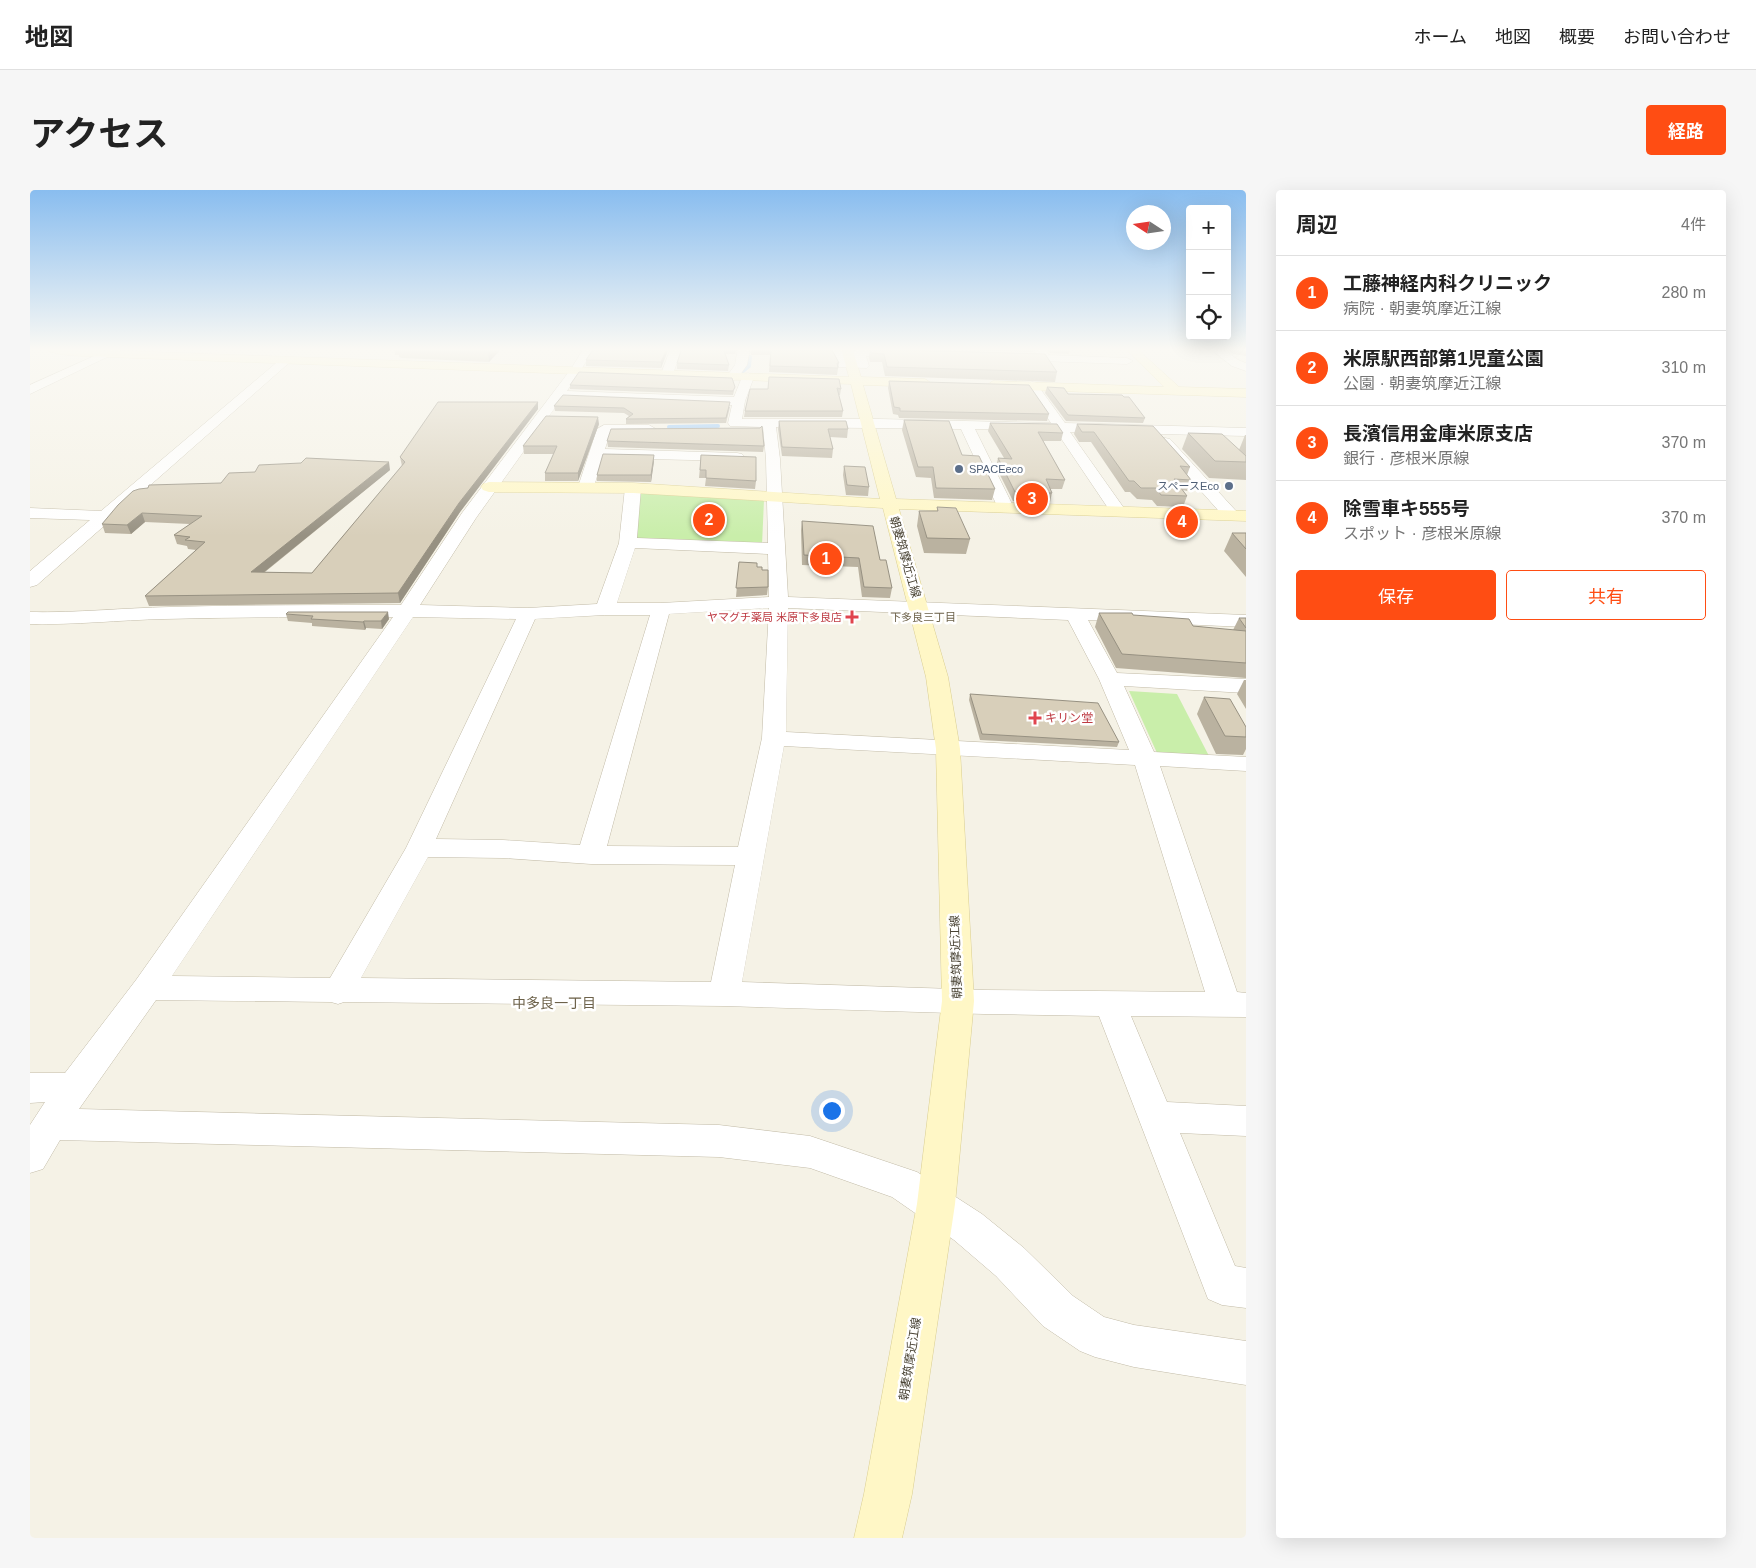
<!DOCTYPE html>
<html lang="ja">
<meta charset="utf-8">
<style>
body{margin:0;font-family:Helvetica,"Noto Sans JP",sans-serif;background:#f6f6f6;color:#222}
.controls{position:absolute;right:15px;top:15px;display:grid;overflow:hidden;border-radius:5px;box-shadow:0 5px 20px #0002}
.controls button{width:45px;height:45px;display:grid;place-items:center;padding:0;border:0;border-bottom:1px solid #e0e0e0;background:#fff;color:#222;font:25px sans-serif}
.compass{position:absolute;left:1096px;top:15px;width:45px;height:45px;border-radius:50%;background:#fff;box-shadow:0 5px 20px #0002;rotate:282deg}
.you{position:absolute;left:801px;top:920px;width:18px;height:18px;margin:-12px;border:4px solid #fff;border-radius:50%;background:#1a73e8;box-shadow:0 0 0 8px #1a73e833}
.badge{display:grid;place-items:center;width:32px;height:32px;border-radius:50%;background:#ff4d13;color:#fff;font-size:16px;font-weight:700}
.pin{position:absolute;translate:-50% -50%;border:2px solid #fff;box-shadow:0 1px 5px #0006}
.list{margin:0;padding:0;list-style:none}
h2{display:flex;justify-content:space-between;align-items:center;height:65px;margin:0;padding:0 20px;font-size:21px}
h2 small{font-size:16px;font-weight:400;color:#767676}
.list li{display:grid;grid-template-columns:32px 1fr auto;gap:15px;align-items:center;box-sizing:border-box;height:75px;padding:0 20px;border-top:1px solid #e0e0e0}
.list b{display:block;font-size:19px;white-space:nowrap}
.list p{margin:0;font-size:16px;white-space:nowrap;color:#767676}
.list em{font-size:16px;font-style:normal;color:#767676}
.actions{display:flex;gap:10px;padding:15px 20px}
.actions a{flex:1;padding:11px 0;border:1px solid #ff4d13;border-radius:5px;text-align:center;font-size:18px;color:#ff4d13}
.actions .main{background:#ff4d13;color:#fff}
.icon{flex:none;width:28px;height:28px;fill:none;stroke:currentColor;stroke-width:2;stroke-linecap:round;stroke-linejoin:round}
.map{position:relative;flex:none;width:1216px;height:1348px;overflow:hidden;border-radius:5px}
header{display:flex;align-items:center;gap:30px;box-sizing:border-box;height:70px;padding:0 25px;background:#fff;border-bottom:1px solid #e0e0e0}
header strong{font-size:24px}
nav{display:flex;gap:28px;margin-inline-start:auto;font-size:18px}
.intro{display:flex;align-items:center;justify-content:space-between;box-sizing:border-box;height:120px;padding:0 30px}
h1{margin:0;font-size:35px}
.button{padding:12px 22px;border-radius:5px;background:#ff4d13;color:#fff;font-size:18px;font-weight:700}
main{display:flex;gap:30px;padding:0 30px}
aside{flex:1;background:#fff;border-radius:5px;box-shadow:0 5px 20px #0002}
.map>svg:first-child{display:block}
.green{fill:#c9eeaa}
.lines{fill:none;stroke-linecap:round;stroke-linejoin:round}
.stream{stroke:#9bcaf9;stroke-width:4}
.street-casing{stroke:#c2bba7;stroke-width:1}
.secondary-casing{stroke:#dace90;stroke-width:1}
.street{fill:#fff;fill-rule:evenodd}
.secondary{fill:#fff7c6;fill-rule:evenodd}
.wall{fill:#bab2a0}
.shaded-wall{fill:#979182}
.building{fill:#d8cfba;stroke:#979182}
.service-dot{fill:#5c6f8a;stroke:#fff;stroke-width:2}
.health-dot{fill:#e0444e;stroke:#fff;stroke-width:2}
.labels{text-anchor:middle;stroke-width:5;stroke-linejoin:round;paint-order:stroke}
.far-service-label{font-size:11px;fill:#4e5e75;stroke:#fff;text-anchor:start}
.far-health-label{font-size:11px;fill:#be3a42;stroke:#fff;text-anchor:end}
.far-neighbourhood-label{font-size:11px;fill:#6d624a;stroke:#fff}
.street-label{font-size:12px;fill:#494334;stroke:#fff}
.health-label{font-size:12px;fill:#be3a42;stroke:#fff;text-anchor:start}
.neighbourhood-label{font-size:14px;fill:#6d624a;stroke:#fff}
</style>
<header>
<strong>地図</strong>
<nav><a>ホーム</a><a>地図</a><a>概要</a><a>お問い合わせ</a></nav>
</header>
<div class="intro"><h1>アクセス</h1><a class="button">経路</a></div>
<main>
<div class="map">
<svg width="1216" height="1348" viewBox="0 0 1216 1348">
<rect width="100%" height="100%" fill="#f5f2e6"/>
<!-- green -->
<path class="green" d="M611,302l123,8 -2,45 -129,-7z
M1099,501l48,3 32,62 -52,-3z"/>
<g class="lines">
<!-- stream -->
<path class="stream" d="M713,181l6,-5 1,-9
M639,237l49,-1"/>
<!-- street casing -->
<g class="street-casing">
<path id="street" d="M82,158h14l-96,46v-9z
M554,158h11l-28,43 167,6 8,-20 6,-4 6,4 -9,24 -3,18h137l172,4 -25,-37 6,-4 4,1 29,40 181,5v8l-176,-4 56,79 -2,3h-12l-56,-83 -81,-2 39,79 -2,3h-12l-2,-3 -37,-79 -185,-2 4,32 8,138 458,18v12l-158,-7 29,53 129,6v14l-122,-7 30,66 92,5v14l-86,-5 77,226 9,1v24l-115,-1 36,86 79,4v30l-66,-3 55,133 11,2v40l-24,-3 -14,-6 -109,-283 -115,-2 -260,-8 -380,-4 -6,2 -7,-2 -175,-2 -77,109 640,16 91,11 107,36 65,42 42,34 49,48 31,21 30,8 112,16v44l-112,-18 -39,-10 -15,-6 -37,-25 -47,-50 -42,-36 -62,-43 -82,-29 -91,-11 -659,-17 -17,29 -13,4v-48l15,-23 -15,1v-30h35l71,-93 257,-363c-76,0 -153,0 -229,2 -45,1 -89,6 -134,5v-12c47,1 93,-4 140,-5 77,-2 154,-2 231,-2l61,-92 109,-144zM532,208l170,7 -4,18 2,3 33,1 3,32 2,84 -131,-5 4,-50 -2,-3h-12l-2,3 -6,55 -22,61 -69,4 -108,-3 56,-87zM605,358l133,6 1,43 -108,6h-44zM739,418l-7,130 -24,109 -131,-1 62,-232zM758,418l280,12 31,59 30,71 -343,-18zM575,425h45l-70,230 -77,-5 -67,-1 99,-220zM383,427l103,2 -110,229 -76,130 -158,-2zM754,556l351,19 70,227 -221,-2 -242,-8zM398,667l75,1 88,6 144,1 -24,117 -350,-4z
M641,158h11l-9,26 -6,4 -6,-4z
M708,158h12l-3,17 -10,14 -4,1 -6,-4 8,-11z
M800,158h11l6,14h9l-3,-10 6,-3 48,1 6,3 -6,3h-41l3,10 -2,2 -28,-1z
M1003,158h11l5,7 78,3 6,3 -6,3 -115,-4 -6,-3 6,-3h25z
M1179,158c21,-1 20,10 37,15v8l-14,-5z
M256,167l6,3 -2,2 -253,223 -7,2v-16l60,-51 -60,-2v-10l71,3 181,-153z
M574,235h45l7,4 -7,4h-39l-5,16 132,4 5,1 2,3 -2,3 -5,1 -135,-3 -8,29 -2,3h-12l-2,-3 19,-58z
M1135,248l5,1 67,73 2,3 -2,3h-12l-65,-73 -2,-3 2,-3z"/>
</g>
<!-- secondary casing -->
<g class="secondary-casing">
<path id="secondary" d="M13,158l806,29 -8,-29h11l9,29 64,2 6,4 -6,4 -62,-2 33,114 350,12v10l-347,-12 49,168 12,72 14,252 -19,203 -43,290 -10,44h-48l10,-44 53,-290 25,-203 -6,-252 -10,-72 -43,-169 -250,-15 -144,-1 -6,-2 -2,-3 2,-3 6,-2 144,1 247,16 -29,-115 -744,-27c-14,-1 -54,0 -64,-9z
M1095,158h11l43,39 67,2v8l-253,-8 -6,-4 6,-4 171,6z"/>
</g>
<!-- street -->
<use href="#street" class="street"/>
<!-- secondary -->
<use href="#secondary" class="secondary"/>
</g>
<!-- wall -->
<path class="wall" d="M364,158h108l-13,14 -87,-4 -3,-1v-2h-4z
M639,158l-8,20 -75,-2v-6z
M652,158h55l-2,6h-10l4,11 -1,6 -51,-2v-6z
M721,158h80l8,15 -2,12 -68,-3 1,-17h-19z
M850,158h154l-1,4z
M1015,158h26l-2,6 -19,-1z
M1201,158h15v8l-13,-2 -3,-2z
M840,159l187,23 -2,10 -170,-6 -3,-14h-12l-1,-4z
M859,191l160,33 -2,7 -148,-3 -1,-3 -5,-1 -5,-26z
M540,195l164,6 -1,4 -163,-6z
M1017,197l98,31 -2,5 -77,-2 -21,-28z
M738,199h73l-1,6h-1l4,16 -1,6h-98l1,-6z
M508,212v7l-78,103 -60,91 -251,3 -4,-10 51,-46 -8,-1 -1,-3 -10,-2 -3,-9 16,-11 -45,-2 -14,12 -26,-1 -3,-9 119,-41 169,-13 -125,102 47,1 90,-107 -2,-9z
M524,216l176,1 -4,16 -100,1v-5l3,-3 -5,-3 -69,-2z
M874,230l58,35 33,34 -3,11 -58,-2 -3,-20 -15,-1 -14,-47z
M749,231l69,8 -1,9 -17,-1 3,12 -1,9 -50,-2 -4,-27z
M960,233l73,10 -2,8h-18l22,39 -3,9h-12l2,4 -2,9 -37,-1 -17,-34 2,-9h6l-16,-27z
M569,234l-21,57h-33v-8l9,-19h-30l-1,-8z
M1047,234l113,43 -3,8 4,5 -4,11 -4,-1 4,6 -4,11 -26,-1 -5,-6 -15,-1 -7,-7h-5l-34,-50h-12l-5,-8z
M1158,243l51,17 6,-15h1v45l-37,-2 -27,-29z
M577,251l157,5 -1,6 -155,-5z
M671,265l55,26 -1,8 -50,-3 1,-8h-7z
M624,271l-3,21 -54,-1v-6z
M814,276l25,21 -1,9 -22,-1 -3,-20z
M907,317l33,32 -4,15 -42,-1 -7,-27 2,-15h18z
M1139,325l30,4 -2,5 -27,-1 -3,-3z
M772,331l78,39 12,28 -2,10 -28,-1 -4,-30 -56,-2 -1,-35z
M1202,343h14v44l-22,-26z
M709,372l18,5 5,3 6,17 -1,8 -31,2z
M1069,423l34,2 60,11 40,4 6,-12h7v60l-130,-10 -21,-41z
M256,424l103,5 -7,10 -16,-1 -1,2 -53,-4v-3l-24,-2z
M1214,490h2v29l-9,-15z
M940,504l149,48 -2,5 -137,-7 -11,-40z
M1174,507l42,30v22l-3,6 -27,-1 -19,-40z"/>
<!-- shaded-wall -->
<path class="shaded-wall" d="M461,158h11l-13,14 -1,-11z
M637,158h2l-8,20v-6z
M508,212v7l-78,103 -60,91 -2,-10 61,-90z
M568,227l1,7 -21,57v-8z
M624,265v6l-3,21v-7z
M359,272l1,8 -137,111 -2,-9z
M112,323l3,9 -14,12 -4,-9z
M358,422l1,7 -7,10 -1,-8z
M334,431l2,7 -1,2 -2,-8z"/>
<!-- building -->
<path class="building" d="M378,158h83l-3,3z
M564,158h73l-6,14 -75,-2z
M652,158h53h-12l6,17 -52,-2z
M721,158h80l8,15h-2l1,5 -68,-2 1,-17h-20z
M840,159l175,5 12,18 -170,-5 -3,-13 -13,-1z
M549,182l153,6 3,9 -2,4 -163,-6z
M739,187l70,2 2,10 -4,-1 6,23h-98l5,-22h18z
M859,191l140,4 20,29 -149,-3v-3l-6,-1z
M1017,197l17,1 4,6 54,1 2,2h5l16,21 -77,-3z
M533,205l167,7 -4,16 -100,1 7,-5 -9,-6 -70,-2z
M408,212h100l-79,101 -61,90 -253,3 60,-54 -20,-2 5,-3 -16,-2 28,-19 -60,-3 -15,12 -25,-1 16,-19 15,-14 6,-2 9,-1 1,-3 72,-2 8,-10 26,-1 4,-7 42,-2 5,-5 83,4 -138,110 61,1 93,-111 -5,-5z
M516,226l52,1 -20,56h-33l12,-27h-34z
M874,230l45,1 13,34 17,1 16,33 -59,-1 -3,-21h-15z
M749,231h67l2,8h-20l5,20 -51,-2z
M960,233l67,1 6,9 -25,-1 27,48 -19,-1 6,14 -37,-1 -17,-34 14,1z
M1047,234l76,2 37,41 -10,-1 11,14 -17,-1 13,17 -26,-1 -5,-7h-15l-7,-7h-5l-35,-49h-12z
M732,236l2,20 -157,-5 4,-12 149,-1z
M1158,243l34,1 24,22v6l-31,-1z
M573,264l51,1 -3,20h-54z
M671,265l55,2v24l-50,-3v-8h-6z
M814,276l21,1 4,20 -22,-2z
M907,317l19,1 14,31 -43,-1 -8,-27h19z
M1139,325l27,1 3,3 -28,-1z
M772,331l71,5 7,34h6l6,28 -28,-1 -5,-29 -55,-3z
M1202,343h14v16z
M709,372l18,1v4h5v3h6v17l-32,1z
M258,422h100l-7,9h-17l-1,1 -52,-3 2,-3 -27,-2z
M1069,423h33l1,2 56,4 4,7 53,5v32l-124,-9z
M1209,428h7v10z
M940,504l128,9 21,39 -137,-8z
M1174,507l26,2 16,28v10l-21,-1z"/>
<!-- sky -->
<linearGradient id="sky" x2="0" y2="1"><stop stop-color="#89bdef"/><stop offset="0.46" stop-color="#faf9f4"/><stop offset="1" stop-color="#faf9f4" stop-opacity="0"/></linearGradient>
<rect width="1216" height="346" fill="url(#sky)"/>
<!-- markers -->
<g class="service-dot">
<circle cx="929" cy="279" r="5"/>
<circle cx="1199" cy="296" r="5"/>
</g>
<g class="health-dot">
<path d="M819.5 419.5h5v5h5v5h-5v5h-5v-5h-5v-5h5z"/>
<path d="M1002.5 520.5h5v5h5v5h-5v5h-5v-5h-5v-5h5z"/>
</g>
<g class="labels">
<!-- far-service labels -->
<g class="far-service-label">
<text x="939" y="283">SPACEeco</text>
<text x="1189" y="300" text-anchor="end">スペースEco</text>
</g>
<!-- far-health labels -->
<g class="far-health-label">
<text x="812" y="431">ヤマグチ薬局 米原下多良店</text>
</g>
<!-- far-neighbourhood labels -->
<g class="far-neighbourhood-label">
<text x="893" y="431">下多良三丁目</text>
</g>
<!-- street labels -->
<g class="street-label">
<text transform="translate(875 367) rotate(74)" y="4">朝妻筑摩近江線</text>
<text transform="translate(926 767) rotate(-92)" y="4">朝妻筑摩近江線</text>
<text transform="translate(880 1169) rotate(-81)" y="4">朝妻筑摩近江線</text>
</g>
<!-- health labels -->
<g class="health-label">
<text x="1015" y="532">キリン堂</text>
</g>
<!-- neighbourhood labels -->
<g class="neighbourhood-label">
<text x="524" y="818">中多良一丁目</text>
</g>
</g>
</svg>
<div class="controls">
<button>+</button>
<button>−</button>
<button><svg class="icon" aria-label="locate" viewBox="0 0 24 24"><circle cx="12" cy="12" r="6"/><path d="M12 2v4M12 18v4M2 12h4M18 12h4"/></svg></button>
</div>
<svg class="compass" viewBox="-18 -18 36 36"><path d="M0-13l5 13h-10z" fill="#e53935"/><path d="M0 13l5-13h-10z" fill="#767676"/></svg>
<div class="you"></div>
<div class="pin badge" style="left:796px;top:369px">1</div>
<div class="pin badge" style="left:679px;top:330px">2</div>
<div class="pin badge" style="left:1002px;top:309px">3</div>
<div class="pin badge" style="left:1152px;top:332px">4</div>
</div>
<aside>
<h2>周辺<small>4件</small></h2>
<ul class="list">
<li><span class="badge">1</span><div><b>工藤神経内科クリニック</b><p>病院 · 朝妻筑摩近江線</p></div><em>280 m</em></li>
<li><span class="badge">2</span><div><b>米原駅西部第1児童公園</b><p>公園 · 朝妻筑摩近江線</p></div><em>310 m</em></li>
<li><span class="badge">3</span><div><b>長濱信用金庫米原支店</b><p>銀行 · 彦根米原線</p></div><em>370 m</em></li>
<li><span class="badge">4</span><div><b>除雪車キ555号</b><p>スポット · 彦根米原線</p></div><em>370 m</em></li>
</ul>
<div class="actions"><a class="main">保存</a><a>共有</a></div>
</aside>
</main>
